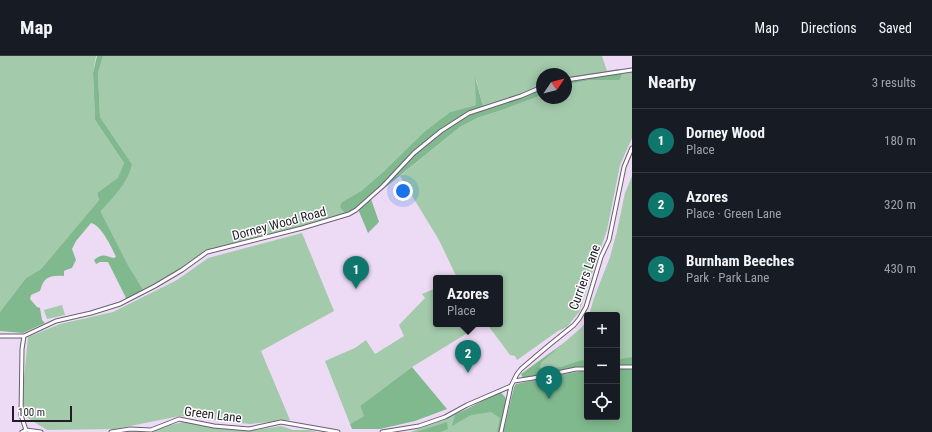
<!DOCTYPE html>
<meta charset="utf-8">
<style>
body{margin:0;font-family:"Roboto Condensed",sans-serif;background:#20242c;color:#f1f3f6}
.controls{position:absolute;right:12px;bottom:12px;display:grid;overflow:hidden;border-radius:4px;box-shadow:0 2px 10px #0003}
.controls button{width:36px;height:36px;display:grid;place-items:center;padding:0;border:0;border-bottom:1px solid #363941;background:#171b24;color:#f1f3f6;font:20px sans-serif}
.compass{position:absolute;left:536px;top:12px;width:36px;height:36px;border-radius:50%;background:#171b24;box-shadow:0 2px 10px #0003;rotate:55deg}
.scale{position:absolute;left:12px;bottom:10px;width:60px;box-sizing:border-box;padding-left:4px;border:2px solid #231c26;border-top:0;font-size:11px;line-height:14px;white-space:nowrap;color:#231c26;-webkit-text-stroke:3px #fff;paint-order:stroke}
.you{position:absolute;left:403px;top:135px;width:14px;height:14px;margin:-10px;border:3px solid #fff;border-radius:50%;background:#1a73e8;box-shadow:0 0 0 6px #1a73e833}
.badge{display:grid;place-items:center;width:26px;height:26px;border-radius:50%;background:#0f766e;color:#fff;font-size:13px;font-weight:700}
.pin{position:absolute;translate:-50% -33px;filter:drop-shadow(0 1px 2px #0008)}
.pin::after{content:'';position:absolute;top:21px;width:14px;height:12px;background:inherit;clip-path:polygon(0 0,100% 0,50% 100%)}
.popup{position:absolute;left:433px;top:219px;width:70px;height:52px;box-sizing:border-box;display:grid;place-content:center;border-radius:4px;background:#171b24;filter:drop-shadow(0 1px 3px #0005);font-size:13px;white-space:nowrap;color:#9ea1a6}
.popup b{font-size:15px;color:#f1f3f6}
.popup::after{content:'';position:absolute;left:50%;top:100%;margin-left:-8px;border:8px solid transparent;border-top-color:#171b24}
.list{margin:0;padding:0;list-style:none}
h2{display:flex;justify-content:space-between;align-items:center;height:52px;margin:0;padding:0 16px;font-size:17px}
h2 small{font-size:13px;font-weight:400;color:#9ea1a6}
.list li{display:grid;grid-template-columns:26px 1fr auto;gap:12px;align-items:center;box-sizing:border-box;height:64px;padding:0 16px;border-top:1px solid #363941}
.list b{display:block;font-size:15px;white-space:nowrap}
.list p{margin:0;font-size:13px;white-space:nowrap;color:#9ea1a6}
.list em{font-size:13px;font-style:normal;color:#9ea1a6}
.icon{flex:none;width:22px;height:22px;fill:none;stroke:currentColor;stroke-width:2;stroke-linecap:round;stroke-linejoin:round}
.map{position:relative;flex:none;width:632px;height:376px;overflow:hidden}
header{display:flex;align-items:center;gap:24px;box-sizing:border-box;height:56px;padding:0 20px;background:#171b24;border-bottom:1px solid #363941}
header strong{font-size:19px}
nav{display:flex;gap:22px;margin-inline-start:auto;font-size:14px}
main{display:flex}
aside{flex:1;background:#171b24}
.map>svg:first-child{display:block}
.green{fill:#a3caab}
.forest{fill:#80b98e}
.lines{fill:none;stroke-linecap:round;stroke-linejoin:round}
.minor-casing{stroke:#6d5d74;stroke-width:5}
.minor{stroke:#fff;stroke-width:3}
.labels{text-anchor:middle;stroke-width:3;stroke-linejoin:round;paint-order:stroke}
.street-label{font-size:13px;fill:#231c26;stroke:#fff}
</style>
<header>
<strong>Map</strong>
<nav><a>Map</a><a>Directions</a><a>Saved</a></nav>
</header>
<main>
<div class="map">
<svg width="632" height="376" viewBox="0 0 632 376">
<rect width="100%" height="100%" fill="#eddaf5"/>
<!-- green -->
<path class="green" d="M0,0h96l-3,17 2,47 29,43 -6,16 -21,14 2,7 -58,69 -15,9 -26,34z
M103,0h499l5,15 -41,6v-3h-24v10l-20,9 -39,13 -7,-27v26l-26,7 -25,19 -42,41 -22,19 -19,11 4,12 -14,5 -125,33 -25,18 -38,21 -16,-26 -27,-53v-1c10,-12 29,-31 31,-47l-32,-47 -2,-44z
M632,16v66l-12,27 -13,65 -28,82 -12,15 -9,4 -41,29 -2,-4 -5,-1 -23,-31h13v-46h-43l-18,-38 -39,-64 60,-49 17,-9 28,-9 37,-14v3h24v-13l24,-5h30l2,-6z
M632,120v189h-15v-50h-28l5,-17 16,-41 7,-26 8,-38z
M302,177l32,78 -73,40 29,69 -40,4 -70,-8 -65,13 -68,1 -24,-15v-26l5,-52 32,-13 53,-12 64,-32 31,-22z
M436,232v36h36l2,5 -62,38 -52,39 4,10 -14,8 -25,-63 30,-13 11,-8 9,14 29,-18 -5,-11 26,-27 -3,-4z
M62,249l3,10 -18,4 -3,-9z
M587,264v47l-31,4 -31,8 -3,-3 -1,-2h3l18,-4 -2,-3 2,-5 40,-35z
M501,337l4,4 -5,35h-90l36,-13 8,-5 16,-6 26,-14z
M184,366l41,7 24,2 32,-5 12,4h17l7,2h-192l7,-1 19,1 19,-7z"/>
<!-- forest -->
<path class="forest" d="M97,0h6l-5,17 2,44 32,47c-2,16 -20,35 -31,47v1l27,53 16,26 -17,9 -19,-38h-8l-4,2 -2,-4c8,-6 10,-5 19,-2l3,-1c-4,-9 -15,-32 -25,-34l-15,18 -4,8 4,11 -4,8 -6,2 -2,1v5c-15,-1 -20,1 -24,15l-9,4 -1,4 7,8 3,1 2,12 3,3 -22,10 -23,-2v-19l26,-34 15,-9 58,-69 -2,-7 21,-15 6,-15 -29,-43 -2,-47z
M619,13l3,5 -2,6h-30l-24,5v-8z
M475,21l8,29 39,-13 20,-9v11l-37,14 -28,9 -17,9 -89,72 8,23 -11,11 -10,-24 -12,5 -6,-7 2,-5 19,-11 22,-19 42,-41 25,-19 26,-7z
M565,286l-23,20 -2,5 2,3 19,-3 18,-6 8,-1v7l-31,4 -31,8 -2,-1 -2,-4z
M632,301v8h-15v-5z
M412,311l35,42 -32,12 -35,8h-28l-2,-5 14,-8 -4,-10z
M617,312h15v64h-129l11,-45 2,-3 54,-11 17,-3v47h30z
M501,337l4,4 2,4 -7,31h-3l3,-14 -9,-6 -20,3 -19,11 3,-11 41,-21z
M447,366l1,7 -7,3h-25z"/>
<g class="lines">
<!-- minor casing -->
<g class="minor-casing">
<path id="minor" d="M566,24l66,-10
M0,280h24l32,-15 35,-8 29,-9 35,-18 27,-16 25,-18 95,-24 47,-14 7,-4 27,-24 31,-33 27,-22 28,-18 52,-17 21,-9
M24,280l-2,13 -1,66 5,15
M617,311h15
M514,325l19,-3 43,-9h11
M22,376l4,-2 15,2
M111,376l19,-3 21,1 28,-11 35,7 35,3 32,-7 57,10
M382,376l37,-6 26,-9 22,-12 44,-19
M501,376l10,-46 6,-12 4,-5 27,-23 26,-21 5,-6 7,-12 15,-50 8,-17 15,-73 8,-19"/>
</g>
<!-- minor -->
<use href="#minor" class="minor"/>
</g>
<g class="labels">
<!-- street labels -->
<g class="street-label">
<text transform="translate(279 167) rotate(-15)" y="5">Dorney Wood Road</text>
<text transform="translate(584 221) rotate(-70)" y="5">Curriers Lane</text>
<text transform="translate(213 358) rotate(7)" y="5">Green Lane</text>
</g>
</g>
</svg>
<div class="controls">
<button>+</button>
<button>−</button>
<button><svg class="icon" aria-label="locate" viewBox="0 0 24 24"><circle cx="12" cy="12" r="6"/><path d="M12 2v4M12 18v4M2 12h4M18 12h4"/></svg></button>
</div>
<svg class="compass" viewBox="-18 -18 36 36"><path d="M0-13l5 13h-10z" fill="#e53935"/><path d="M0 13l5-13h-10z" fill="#9ea1a6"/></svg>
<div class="scale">100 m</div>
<div class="you"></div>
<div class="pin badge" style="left:356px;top:233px">1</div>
<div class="pin badge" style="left:468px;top:317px">2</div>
<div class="popup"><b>Azores</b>Place</div>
<div class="pin badge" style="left:549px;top:343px">3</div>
</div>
<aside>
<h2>Nearby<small>3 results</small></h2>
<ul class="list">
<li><span class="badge">1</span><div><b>Dorney Wood</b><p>Place</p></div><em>180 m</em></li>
<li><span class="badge">2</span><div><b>Azores</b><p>Place · Green Lane</p></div><em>320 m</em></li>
<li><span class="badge">3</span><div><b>Burnham Beeches</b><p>Park · Park Lane</p></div><em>430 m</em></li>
</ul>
</aside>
</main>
